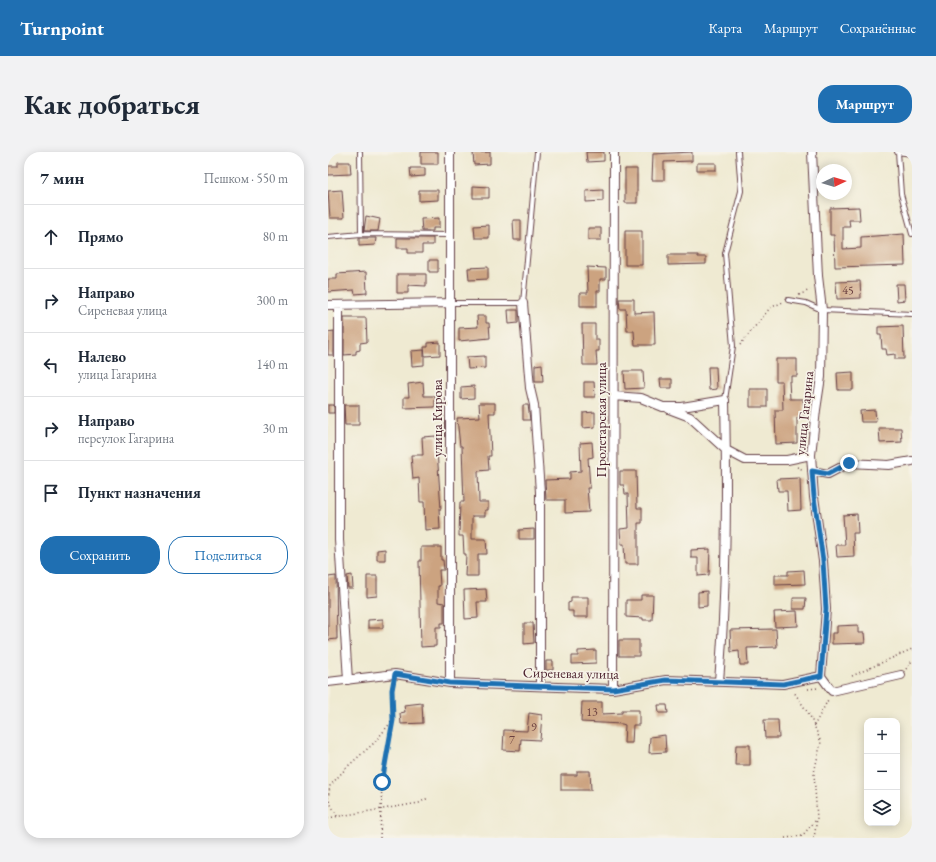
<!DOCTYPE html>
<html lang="ru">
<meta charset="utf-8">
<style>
body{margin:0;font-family:"EB Garamond",serif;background:#f2f2f3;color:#1f2937}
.controls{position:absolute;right:12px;bottom:12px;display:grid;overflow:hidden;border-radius:8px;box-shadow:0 2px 10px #0003}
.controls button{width:36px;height:36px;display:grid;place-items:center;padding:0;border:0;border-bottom:1px solid #e0e1e3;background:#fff;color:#1f2937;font:20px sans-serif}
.compass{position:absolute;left:488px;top:12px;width:36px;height:36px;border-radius:50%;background:#fff;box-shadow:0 2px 10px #0003;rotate:86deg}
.stop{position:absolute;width:12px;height:12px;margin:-9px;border:3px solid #1f6fb2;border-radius:50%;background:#fff}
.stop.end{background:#1f6fb2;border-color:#fff;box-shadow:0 1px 4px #0008}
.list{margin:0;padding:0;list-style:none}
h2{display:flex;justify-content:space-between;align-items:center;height:52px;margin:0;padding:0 16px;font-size:17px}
h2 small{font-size:13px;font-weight:400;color:#747a83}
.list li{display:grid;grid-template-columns:26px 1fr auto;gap:12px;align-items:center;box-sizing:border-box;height:64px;padding:0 16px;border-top:1px solid #e0e1e3}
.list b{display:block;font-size:15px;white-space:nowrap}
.list p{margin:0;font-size:13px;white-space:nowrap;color:#747a83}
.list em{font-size:13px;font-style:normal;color:#747a83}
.actions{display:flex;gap:8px;padding:12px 16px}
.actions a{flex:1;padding:9px 0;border:1px solid #1f6fb2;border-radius:16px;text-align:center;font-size:14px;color:#1f6fb2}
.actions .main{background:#1f6fb2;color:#fff}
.icon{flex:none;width:22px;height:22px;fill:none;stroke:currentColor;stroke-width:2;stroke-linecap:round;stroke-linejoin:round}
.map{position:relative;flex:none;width:584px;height:686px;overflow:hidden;border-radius:16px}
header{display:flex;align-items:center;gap:24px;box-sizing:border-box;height:56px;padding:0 20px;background:#1f6fb2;color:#fff}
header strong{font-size:19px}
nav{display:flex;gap:22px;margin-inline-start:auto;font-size:14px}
.intro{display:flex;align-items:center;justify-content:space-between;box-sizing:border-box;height:96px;padding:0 24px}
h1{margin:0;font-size:28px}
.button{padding:10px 18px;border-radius:16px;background:#1f6fb2;color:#fff;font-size:14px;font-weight:700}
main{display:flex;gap:24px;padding:0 24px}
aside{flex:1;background:#fff;border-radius:16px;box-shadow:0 2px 10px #0003}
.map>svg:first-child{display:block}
.building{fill:#cca380}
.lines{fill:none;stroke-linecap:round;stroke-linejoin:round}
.lane-casing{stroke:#633d44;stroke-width:6}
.street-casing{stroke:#633d44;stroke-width:10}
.path{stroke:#633d44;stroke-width:1.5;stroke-dasharray:1 3;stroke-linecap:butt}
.lane{stroke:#fff;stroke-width:4}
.street{stroke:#fff;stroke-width:8}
.route{stroke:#1f6fb2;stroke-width:5}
.labels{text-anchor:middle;stroke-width:3.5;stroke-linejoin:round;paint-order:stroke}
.number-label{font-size:12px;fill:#6a4040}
.street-label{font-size:14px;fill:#4a1f2b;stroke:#f7f3e8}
</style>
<header>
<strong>Turnpoint</strong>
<nav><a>Карта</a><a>Маршрут</a><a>Сохранённые</a></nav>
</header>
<div class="intro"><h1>Как добраться</h1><a class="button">Маршрут</a></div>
<main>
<aside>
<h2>7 мин<small>Пешком · 550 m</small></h2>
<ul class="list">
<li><svg class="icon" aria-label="ahead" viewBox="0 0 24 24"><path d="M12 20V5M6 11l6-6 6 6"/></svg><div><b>Прямо</b></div><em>80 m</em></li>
<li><svg class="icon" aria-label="right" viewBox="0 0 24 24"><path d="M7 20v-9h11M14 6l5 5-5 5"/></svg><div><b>Направо</b><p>Сиреневая улица</p></div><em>300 m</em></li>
<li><svg class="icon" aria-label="left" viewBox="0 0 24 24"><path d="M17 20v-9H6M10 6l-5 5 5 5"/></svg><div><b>Налево</b><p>улица Гагарина</p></div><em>140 m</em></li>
<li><svg class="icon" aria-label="right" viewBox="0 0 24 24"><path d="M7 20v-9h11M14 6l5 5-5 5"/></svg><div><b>Направо</b><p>переулок Гагарина</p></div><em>30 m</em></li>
<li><svg class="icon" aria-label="arrive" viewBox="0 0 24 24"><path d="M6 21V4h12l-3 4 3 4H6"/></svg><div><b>Пункт назначения</b></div></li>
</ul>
<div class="actions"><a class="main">Сохранить</a><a>Поделиться</a></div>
</aside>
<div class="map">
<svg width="584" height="686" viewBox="0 0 584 686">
<rect width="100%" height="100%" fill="#f7f3e8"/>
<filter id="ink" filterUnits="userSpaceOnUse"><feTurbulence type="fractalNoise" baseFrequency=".025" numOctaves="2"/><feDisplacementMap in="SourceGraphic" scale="8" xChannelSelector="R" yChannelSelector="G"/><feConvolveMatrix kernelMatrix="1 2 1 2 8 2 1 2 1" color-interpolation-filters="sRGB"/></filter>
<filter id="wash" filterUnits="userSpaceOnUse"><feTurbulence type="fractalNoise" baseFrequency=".012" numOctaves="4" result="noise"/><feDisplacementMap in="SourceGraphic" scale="16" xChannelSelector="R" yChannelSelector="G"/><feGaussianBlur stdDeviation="0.9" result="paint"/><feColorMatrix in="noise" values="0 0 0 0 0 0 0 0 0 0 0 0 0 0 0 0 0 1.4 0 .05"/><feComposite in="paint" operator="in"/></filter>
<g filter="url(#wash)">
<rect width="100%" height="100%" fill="#efead2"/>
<g id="blocks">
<!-- building -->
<path class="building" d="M93,0h17v12h-17z
M162,0v12l-16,1 -1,-12z
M258,0h18v9l-17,1z
M364,0v9l-28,1v18h-12l1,-26z
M10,10h12l1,12 -23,1v-9h10z
M369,11h19v7h-19z
M82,16h15v8l-14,1z
M297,17h12v34h-12z
M145,34l16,1v11h-16z
M14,38l2,28h-14l-2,-27z
M91,38h19v10l-19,1z
M275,38v11l-17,1v-11z
M531,55l1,13h-11l1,7h-7v22l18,-1v-11l43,-3 1,31 -70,2 -1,-32h-4v-27z
M38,64l14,3 -2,12h-14z
M111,66v10h-6v3h-11l-1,-12z
M185,68h8v20h-7z
M161,73v13h-14l-1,-12z
M260,76h13v12h-13z
M297,79h17v34h-17z
M31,86h17l-1,7 -16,1z
M69,86h36v7h-11v8h-14v-5h-11z
M340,103h30v2h8v7l-38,1z
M101,108h9v12h-9z
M160,115v12l-19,1 -1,-12z
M259,115l19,1v11h-6v12h-3v15h-17v-13h8z
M38,120l1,21 -12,1 -1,-4 -26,2v-13h9v-5z
M69,122h29v12l-18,-1v8h-11z
M532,129l1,17 -24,1 -1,-17z
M568,132h8l1,16 -8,1z
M291,147h15v14l20,-1 1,33h-20l-1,-14h-7l-1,-22h-6z
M180,158h10v13l-9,1z
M149,164h9v7h3l1,15 -31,3v-13l19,-1z
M16,166h22l1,24 -7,1v7l-4,1v3l-12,1z
M254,172h13v15h4v12h-3l1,14h-14z
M575,174l1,33h-9v-5l-8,1 -1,-6h-4l-1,-14h-3v-8z
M6,179v24h-6v-23z
M112,190v13l-15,1 -1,-9h4v-4z
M96,198v15l-12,1 -1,-15z
M157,204v12l-17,1 -1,-12z
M448,207h21v17h-6v5h-2l1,18h13l1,18 -7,1v25l-21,1 -1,-34h8l-1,-29h-6z
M214,212l1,18h-8v-17z
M380,215h8l1,22 -8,1z
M296,219h19l1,17 -19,1z
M525,220v18h-15l-1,-17z
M332,227h12v9h-11z
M95,230l1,14h11v11l-31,1v-11h5l-1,-13z
M256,230h10l1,15h-11z
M146,234v12l-13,1v-12z
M422,237h17v18h-17z
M151,251h16v10h-6l2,43h-3l1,14 -11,1 1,31h9v8h-3v6h-13v23h14l1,15h-9v22h-13l1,-22h-2l-1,-18h-4l1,-34h4l-1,-26 -1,-30h-2l-3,-28 23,-1z
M0,253h6v8h-6z
M16,253h15v20h-14z
M195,253h5l2,15h-7z
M547,258l1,12h-15l-1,-11z
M267,260v15l-12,1v-15z
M551,276h22l1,14 -22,1z
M108,284l5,73h-2l1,20 -15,1 -1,-28h-4l-1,-24 -6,1 -2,-24h12l-1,-18z
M264,290l1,15 -5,1 2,30h-3l2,24 -24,1v-13h-19l-1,-20 25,-1v-7l11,-1 -1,-28z
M292,319h16l1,37h5v15h-4v41h-13l-1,-20h-3l-1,-15 9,-1 -1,-34h-3l-1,-9h-4z
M472,326l1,32 -13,1 -1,-20h-9l-1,-12z
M529,362l1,19h-5l1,23 -17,1 -1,-12h9l-2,-30z
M206,377v10h-15v-9z
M93,395h20v13h2l1,10h-5l1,16h-2v16l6,1v20h-3v4h-5v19l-15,1 -2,-86h2z
M57,397v11h-8v-10z
M382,397l-1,26 -11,1v-18h-7v-8z
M476,418l1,14 -30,1v-10h13v-4z
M24,423l1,13h-5l-1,-12z
M8,424l1,63 -9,1v-63z
M39,424h10v20l-10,1z
M158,437l1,13h-10l1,16 -13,1 -1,-29z
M379,439v15l-9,1v-15z
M313,443h12l-1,25h-9v-2l-17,-1v-17h15z
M243,445h17v20h-15v-6h-5v-8l3,-1z
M465,446h13l-1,11h-12z
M469,459l1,15 -23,1 -1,-15z
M55,467v9h-15v-8z
M196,471h9l1,20 -10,1z
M530,473v8h6l1,10 -33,1v-11h5v-7z
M448,477l1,18 -30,1 1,17h-8l-1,-14 -8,1 -1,-22z
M291,488h20v16h-20z
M268,498v13l-24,1v-8h6v-5z
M218,509h7v9h-7z
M254,550h20v12l20,-1v-3h17v15h-6l-1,18h-8l1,-18 -3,-1 -41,-2z
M94,551l1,20 -22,1 -1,-11 5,-1 -1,-7z
M330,553h9l1,8h-9z
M201,561l13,2 -2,25 -19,-1 -1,12 -17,-1 1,-20 23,1z
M436,568h14l1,18h-14z
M337,583l1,17 -17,1 1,-16z
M408,593h14v20h-15z
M249,619h13l1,19h-30v-15h16z"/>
</g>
</g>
<g filter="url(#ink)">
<use href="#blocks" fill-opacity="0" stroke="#633d44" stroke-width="1"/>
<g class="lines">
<!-- lane casing -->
<g class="lane-casing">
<path id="lane" d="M32,0l1,82
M569,0l15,2
M570,0l3,42 11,40
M0,85l33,-3 89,1
M460,148l18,3 16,7 90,4
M122,151h73l14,-151
M397,248l8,-54 -8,-93 16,-62 -3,-39"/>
</g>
<!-- street casing -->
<g class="street-casing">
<path id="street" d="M484,0l6,124 4,34 -1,67 -5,33 -5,45 3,42 9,64 3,48 -5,67
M195,151l7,85 4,17 6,87v194
M0,153l122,-2
M11,153v235l9,140
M286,244l27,2 22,9h19l43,-7c2,94 2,187 -6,281
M341,257l21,8 36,33 19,10h42l24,-5
M484,319l16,3 21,-11 40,2 23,-4
M0,530l67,-8 55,9 163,6 53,-9 117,4 38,-8 11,15 69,-16
M122,531v-531
M285,537l1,-537"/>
</g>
<!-- path -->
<path class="path" d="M471,143l11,-5
M412,193l30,-37 13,-6
M469,315l7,3
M578,517l6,-8
M524,524l60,-27
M480,537l10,-1
M486,574l15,-28
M9,664l-9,-17 2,-13 17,-19 27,-24 18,-22
M0,666l91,-15 9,-5
M52,686l2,-56 11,-63 -1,-29 1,-8
M457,686l17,-2 15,-17 -3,-46 7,-31 -11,-26 -16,-24
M486,686l3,-19"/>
<!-- lane -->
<use href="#lane" class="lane"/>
<!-- street -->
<use href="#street" class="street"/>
</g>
</g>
<g class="lines" filter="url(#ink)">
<!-- route -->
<path class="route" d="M54,630l11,-62 -1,-30 3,-16 55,9 163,6 53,-9 117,4 38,-8 5,-67 -3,-48 -9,-64 -2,-26 16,3 21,-11"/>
</g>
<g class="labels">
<!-- number labels -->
<g class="number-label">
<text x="520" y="142">45</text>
<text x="264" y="564">13</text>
<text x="206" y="579">9</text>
<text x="184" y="592">7</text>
</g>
<!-- street labels -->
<g class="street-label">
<text transform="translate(476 261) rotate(-84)" y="5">улица Гагарина</text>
<text transform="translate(109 266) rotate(-90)" y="5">улица Кирова</text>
<text transform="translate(273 268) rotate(-90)" y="5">Пролетарская улица</text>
<text transform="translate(243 521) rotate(1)" y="5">Сиреневая улица</text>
</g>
</g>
</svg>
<div class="controls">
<button>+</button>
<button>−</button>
<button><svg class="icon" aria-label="layers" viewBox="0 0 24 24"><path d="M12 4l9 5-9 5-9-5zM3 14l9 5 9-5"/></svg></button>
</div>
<svg class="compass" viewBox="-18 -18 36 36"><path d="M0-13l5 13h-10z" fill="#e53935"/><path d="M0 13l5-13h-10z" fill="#747a83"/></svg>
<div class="stop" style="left:54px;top:630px"></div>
<div class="stop end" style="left:521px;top:311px"></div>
</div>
</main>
